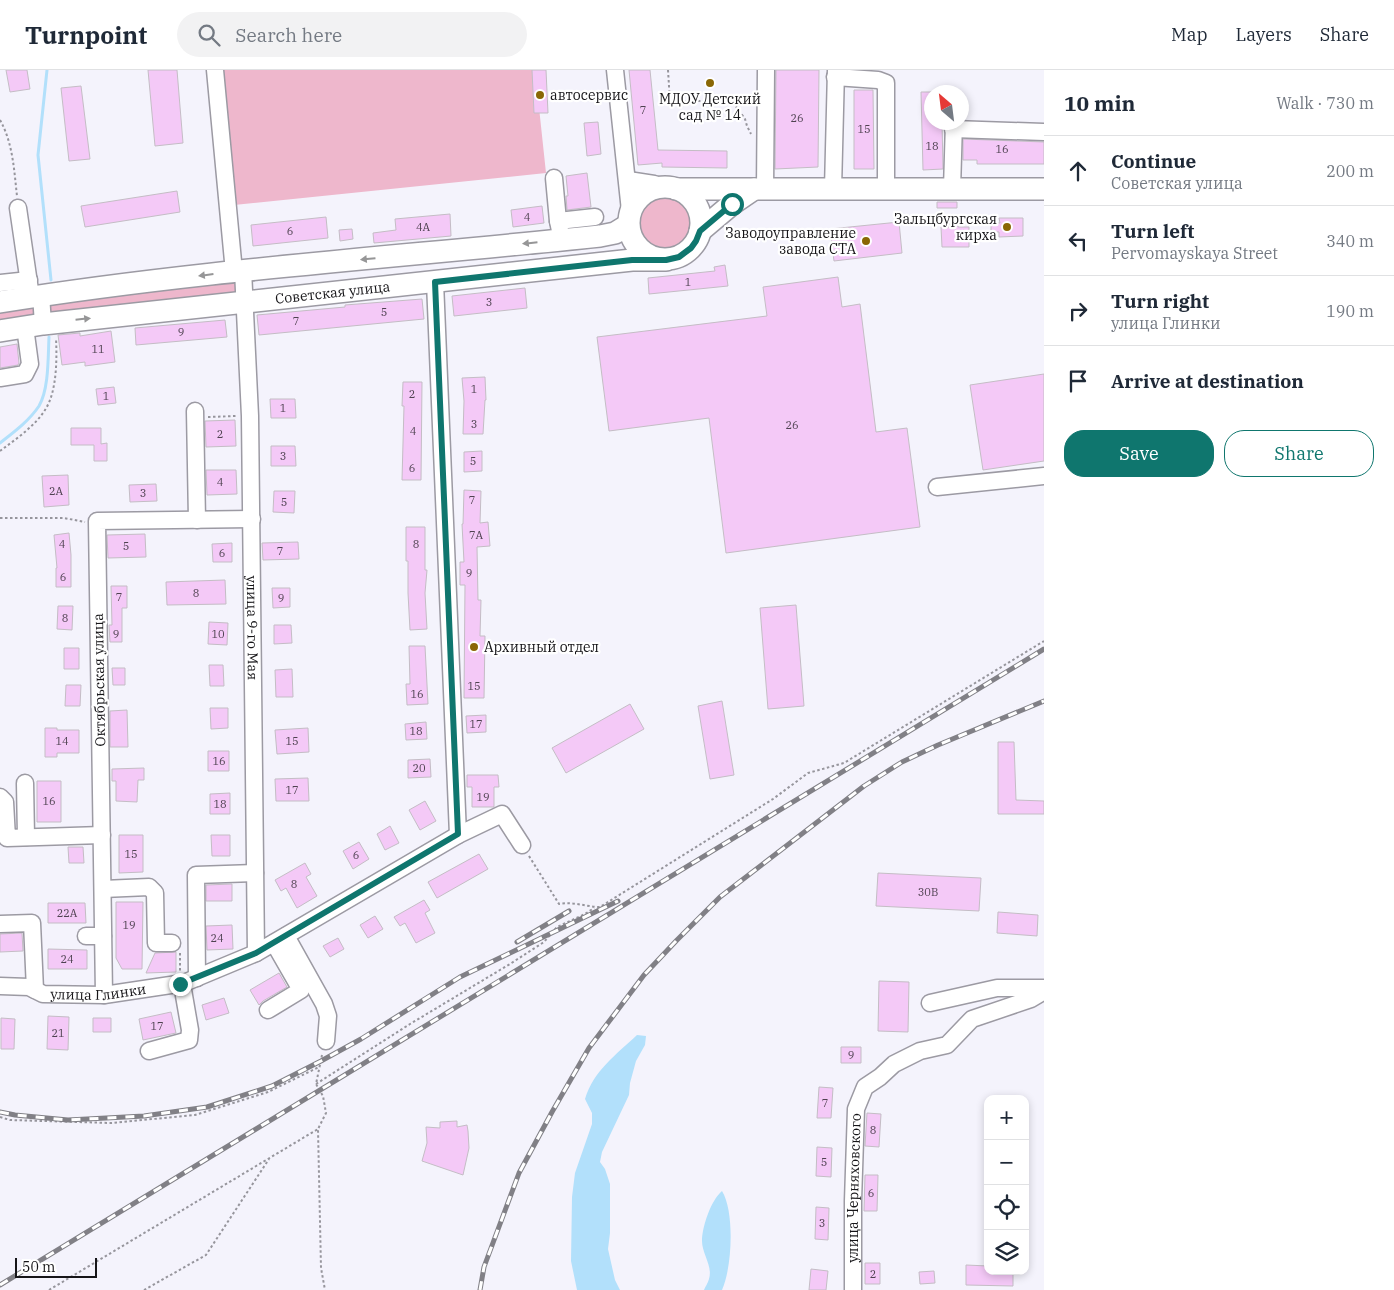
<!DOCTYPE html>
<meta charset="utf-8">
<style>
body{margin:0;font-family:"IBM Plex Serif",serif;background:#f2f2f3;color:#1f2937}
.controls{position:absolute;right:15px;bottom:15px;display:grid;overflow:hidden;border-radius:10px;box-shadow:0 2px 8px #0003}
.controls button{width:45px;height:45px;display:grid;place-items:center;padding:0;border:0;border-bottom:1px solid #e0e1e3;background:#fff;color:#1f2937;font:25px sans-serif}
.compass{position:absolute;left:924px;top:15px;width:45px;height:45px;border-radius:50%;background:#fff;box-shadow:0 2px 8px #0003;rotate:332deg}
.scale{position:absolute;left:15px;bottom:12px;width:82px;box-sizing:border-box;padding-left:5px;border:2px solid #161518;border-top:0;font-size:14px;line-height:18px;white-space:nowrap;color:#161518;-webkit-text-stroke:4px #fff;paint-order:stroke}
.stop{position:absolute;width:15px;height:15px;margin:-11px;border:4px solid #0f766e;border-radius:50%;background:#fff}
.stop.end{background:#0f766e;border-color:#fff;box-shadow:0 1px 5px #0008}
.list{margin:0;padding:0;list-style:none}
h2{display:flex;justify-content:space-between;align-items:center;height:65px;margin:0;padding:0 20px;font-size:21px}
h2 small{font-size:16px;font-weight:400;color:#747a83}
.list li{display:grid;grid-template-columns:32px 1fr auto;gap:15px;align-items:center;box-sizing:border-box;height:70px;padding:0 20px;border-top:1px solid #e0e1e3}
.list b{display:block;font-size:19px;white-space:nowrap}
.list p{margin:0;font-size:16px;white-space:nowrap;color:#747a83}
.list em{font-size:16px;font-style:normal;color:#747a83}
.actions{display:flex;gap:10px;padding:15px 20px}
.actions a{flex:1;padding:11px 0;border:1px solid #0f766e;border-radius:20px;text-align:center;font-size:18px;color:#0f766e}
.actions .main{background:#0f766e;color:#fff}
.icon{flex:none;width:28px;height:28px;fill:none;stroke:currentColor;stroke-width:2;stroke-linecap:round;stroke-linejoin:round}
.map{position:relative;flex:none;width:1044px;height:1220px;overflow:hidden}
header{display:flex;align-items:center;gap:30px;box-sizing:border-box;height:70px;padding:0 25px;background:#fff;border-bottom:1px solid #e0e1e3}
header strong{font-size:24px}
nav{display:flex;gap:28px;margin-inline-start:auto;font-size:18px}
.search{width:350px;height:45px;background:#f2f2f3;display:flex;align-items:center;gap:12px;box-sizing:border-box;padding:0 18px;border-radius:28px;color:#747a83;font-size:19px}
main{display:flex}
aside{flex:1;background:#fff}
.map>svg:first-child{display:block}
.green{fill:#eeb7cc}
.water{fill:#b2e0fb}
.lines{fill:none;stroke-linecap:round;stroke-linejoin:round}
.stream{stroke:#b2e0fb;stroke-width:3}
.building{fill:#f4c9f7;stroke:#c4bdc5}
.minor-casing{stroke:#9c9aa3;stroke-width:19}
.major-casing{stroke:#9c9aa3;stroke-width:24}
.path{stroke:#96959c;stroke-width:2;stroke-dasharray:2.5 2.5;stroke-linecap:butt}
.minor{stroke:#fff;stroke-width:16}
.major{stroke:#fff;stroke-width:21}
.rail-casing{stroke:#818086;stroke-width:5}
.rail{stroke:#fff;stroke-width:3;stroke-dasharray:9;stroke-linecap:butt}
.oneway{fill:#969697}
.route{stroke:#0f766e;stroke-width:6}
.poi-dot{fill:#8a6705;stroke:#fff;stroke-width:2}
.labels{text-anchor:middle;stroke-width:4.5;stroke-linejoin:round;paint-order:stroke}
.number-label{font-size:11px;fill:#4e4250}
.poi-label{font-size:14px;fill:#161518;stroke:#fff;text-anchor:start}
.street-label{font-size:14px;fill:#161518;stroke:#fff}
</style>
<header>
<strong>Turnpoint</strong>
<div class="search"><svg class="icon" aria-label="search" viewBox="0 0 24 24"><circle cx="10" cy="10" r="6"/><path d="M15 15l6 6"/></svg>Search here</div>
<nav><a>Map</a><a>Layers</a><a>Share</a></nav>
</header>
<main>
<div class="map">
<svg width="1044" height="1220" viewBox="0 0 1044 1220">
<rect width="100%" height="100%" fill="#f4f3fc"/>
<!-- green -->
<path class="green" d="M220,0h315l11,103 -312,32z
M635 154a28 28 0 1 1 56 0a28 28 0 1 1-56 0Z
M238,207l2,21 -193,21 -1,-20z
M38,231l3,19 -41,6v-19z"/>
<!-- water -->
<path class="water" d="M637,965l9,1 -1,9 -9,16 -6,22 -1,12 -27,57 -2,10 5,7 5,15v49l-2,16 7,31 5,10h-43l-6,-29 1,-64 3,-24 17,-49v-11l-7,-14c9,-29 31,-44 52,-64z
M722,1121c13,21 10,77 0,99h-18c1,-3 4,-7 5,-11 4,-13 -7,-25 -7,-38 0,-14 9,-41 20,-50z"/>
<g class="lines">
<!-- stream -->
<path class="stream" d="M47,0l-9,85 13,125
M0,373c14,-11 29,-22 39,-37 10,-17 9,-49 10,-69"/>
</g>
<!-- building -->
<path class="building" d="M6,0h21l3,19 -20,3z
M148,0h29l6,73 -28,3z
M532,0h14l2,43h-14z
M629,0h21l8,80 69,1v17l-65,-1v-4l-24,2z
M776,0h43l-1,97 -43,2z
M81,16l9,73 -21,2 -8,-73z
M854,20h19l1,79h-20z
M921,22h11v30h10l1,47 -20,1z
M598,52l3,32 -14,2 -3,-33z
M963,69l81,3v22h-67v-4h-14z
M587,103l4,34 -24,3 -1,-14h2l-2,-20z
M177,121l3,21 -95,15 -4,-21z
M937,132h20v6h-20z
M542,136l2,17 -31,4 -2,-17z
M450,144l1,22 -77,7 -1,-10 23,-3 -1,-11z
M326,147l2,21 -75,8 -2,-21z
M999,148h24v18l-24,1v-5h-8v-9h9z
M899,152l3,31 -68,8 -4,-32z
M949,154h9v3h11v20h-27l-1,-20h8z
M352,159l1,10 -13,2 -1,-11z
M725,195l3,21 -79,8 -1,-16 67,-7 -1,-4z
M838,207l4,30 18,-3 16,128 31,-4 13,99 -194,26 -17,-135 -100,13 -12,-94 170,-21 -4,-29z
M525,218l2,20 -73,8 -2,-20z
M422,229l2,20 -165,16 -2,-20 88,-8v-2z
M225,250l2,17 -91,8 -1,-17z
M111,261l4,31 -30,4v-4l-23,3 -4,-30 22,-2v3z
M17,274l2,19 -1,2 -18,3v-21z
M1044,304v87l-61,9 -13,-85z
M485,307l1,23h-1l-2,34h-20l1,-33 -2,-23z
M403,312h19l-1,98h-19l2,-74h-2z
M114,317l2,16 -18,2 -2,-16z
M270,329h25l1,19h-25z
M235,350l1,26 -30,1 -1,-26z
M71,358h30v16l6,-1v18h-13v-16h-23z
M271,376h24l1,20h-25z
M482,381v20l-18,1v-20z
M206,400h30l1,24 -30,1z
M68,405l1,30 -25,2 -2,-31z
M156,414l1,17 -27,1 -1,-17z
M464,420l17,1 -1,32 8,-1 2,24 -13,1 1,53h3l-1,36h5l-1,62h-20l1,-113h-5v-23h4l-2,-38h1z
M274,421h21l-1,22 -21,-1z
M406,457h19v43h2l-2,23 2,36 -17,1 -2,-37v-32h-2z
M69,463l2,22v32h-15v-19h1l-3,-33z
M145,464l1,23 -38,1 -1,-23z
M298,472l1,17 -36,1 -1,-17z
M232,473v19h-19l-1,-18z
M225,510l1,24 -59,1 -1,-23z
M111,516h16v22h-5v34h-12l-1,-17h3z
M272,518h18v19l-17,1z
M796,535l8,101 -36,3 -8,-101z
M58,536h15l-1,24 -15,-1z
M209,552l19,1 -1,22 -19,-1z
M274,555h17l1,18 -18,1z
M409,576h16l3,58 -21,1 -1,-21h4z
M64,578h15v21h-15z
M209,595h14l1,21h-14z
M112,598h13v17h-12z
M292,599l1,28h-17l-1,-27z
M66,615h15l-1,21h-15z
M722,631l12,74 -24,4 -12,-73z
M630,634l14,25 -78,44 -14,-25z
M210,638h18v20l-17,1z
M127,640l1,37h-18v-36z
M486,645v17l-19,1 -1,-17z
M426,652l1,17 -21,1 -1,-16z
M45,658h12v2h22v23h-22v4h-12z
M308,658l1,24 -32,2 -2,-24z
M998,672h16l2,58 28,1v13h-46z
M208,681h21v20h-21z
M430,689l1,18 -23,1v-18z
M144,698v12h-6l-1,22 -21,-1v-20h-4v-12z
M467,705h31l1,12h-5v20h-22v-20h-5z
M308,708l1,23h-33l-1,-22z
M37,711h24v41h-24z
M230,723v21h-20v-20z
M425,731l11,20 -16,9 -11,-20z
M390,756l9,17 -14,7 -8,-16z
M119,765h24v37l-24,1z
M211,765h19v21h-18z
M359,772l10,17 -16,10 -10,-18z
M68,777h15l1,16h-15z
M479,784l9,15 -51,29 -9,-16z
M305,793l6,11 -5,3 11,19 -20,12 -11,-20 -5,3 -6,-11z
M878,803l103,5 -2,33 -103,-5z
M232,814v17h-26v-16z
M424,830l6,10 -5,3 10,20 -19,10 -11,-20 -5,3 -6,-9z
M116,832h27l-1,67h-20l-6,-11z
M48,833h37l1,20h-38z
M998,842l40,3 -1,21 -40,-3z
M375,846l8,13 -15,9 -8,-13z
M232,855l1,24 -26,1 -1,-24z
M22,863l1,18 -23,1v-18z
M338,868l6,11 -14,8 -7,-11z
M48,879l39,1v19h-39z
M176,882v20l-30,1 9,-20z
M279,903l8,14 -24,14 -4,4 -9,-15z
M879,911l30,1 -1,50 -30,-1z
M224,928l5,15 -23,7 -4,-15z
M171,942l5,21 -33,7 -4,-21z
M48,946l21,1 -1,33 -21,-1z
M1,948l14,1 -1,30h-13z
M93,948h18v14h-18z
M841,977h20v16h-20z
M819,1017l14,1 -2,30h-14z
M867,1043l14,1 -2,33 -14,-1z
M457,1051v6l10,-2 1,6 1,17 -6,27 -41,-14 5,-18 -1,-16 14,1v-6z
M817,1077l15,1 -1,29 -15,-1z
M865,1105h13l-1,36h-13z
M816,1137l13,1 -1,32 -13,-1z
M865,1193h15v21h-15z
M966,1195l22,1v5h25v15l-47,-1z
M811,1199l17,2 -2,19h-17z
M934,1201l1,12 -15,1 -1,-12z"/>
<g class="lines">
<!-- minor casing -->
<g class="minor-casing">
<g id="minor">
<path d="M215,0l19,202"/>
<path d="M615,0l15,141"/>
<path d="M835,7l43,3 8,3v106"/>
<path d="M953,59l91,3"/>
<path d="M554,108l4,43 4,19"/>
<path d="M628,110l26,4 10,3"/>
<path d="M765,119l1,-119"/>
<path d="M833,119l3,-119"/>
<path d="M952,119l2,-67"/>
<path d="M18,138l13,89"/>
<path d="M558,151l37,-4"/>
<path id="s1" d="M243,200l7,146 6,537"/>
<path d="M435,212l23,553"/>
<path d="M0,213l29,-3"/>
<path d="M41,225l2,29"/>
<path d="M0,308l25,-4 5,-10 -5,-37"/>
<path d="M195,341l2,109"/>
<path d="M937,417l107,-11"/>
<path d="M25,713l1,54"/>
<path d="M0,727l5,5 2,36 95,-3"/>
<path d="M103,819l46,-2 6,6 1,50h16"/>
<path d="M0,854l32,-1 3,67"/>
<path d="M86,866h17"/>
<path d="M286,866l38,68 4,12 -2,25"/>
<path d="M197,908l-1,-103 59,-2"/>
<path id="s2" d="M0,916l29,1 14,7 61,1 80,-12 72,-30 202,-118 44,-21 20,31"/>
<path d="M104,925l-7,-474 155,-2"/>
<path d="M930,933l67,-15h47"/>
<path d="M268,940l33,-20 -27,-47"/>
<path d="M149,981l40,-11 1,-10 -8,-46"/>
<path id="s3" d="M853,1220v-89l3,-92 9,-22 15,-10 14,-13 26,-13 27,-6 25,-26 59,-20 13,-8"/>
</g>
</g>
<!-- major casing -->
<g class="major-casing">
<g id="major">
<circle cx="665" cy="153" r="36"/>
<path d="M676,119h368"/>
<path d="M700,161l32,-27 22,-15"/>
<path d="M0,232c199,-32 400,-45 600,-66l15,-3 13,-8"/>
<path id="s4" d="M0,261l43,-7 589,-64h34"/>
</g>
</g>
<!-- path -->
<path class="path" d="M668,0l2,32 56,-2 9,5 10,14 2,7 4,8
M0,50c13,23 14,50 17,76
M208,347l28,-1
M0,381c16,-12 34,-24 45,-41 12,-18 12,-51 11,-72
M0,448h64l21,4
M529,786l30,48c14,-3 27,3 41,3l173,-108 35,-26 36,-10 200,-122
M180,883v18
M322,985l-6,29 7,12 3,17 -8,16 3,139 4,22
M316,1014l94,-60 100,-60 34,-22 13,-15 28,-13 9,-6
M0,1047l10,3 101,3 84,-8 73,-23 51,-25
M49,1220l269,-161
M144,1220l62,-35 63,-96"/>
<!-- minor -->
<use href="#minor" class="minor"/>
<!-- major -->
<use href="#major" class="major"/>
<!-- rail casing -->
<g class="rail-casing">
<path id="rail" d="M517,872l52,-31
M0,1042l15,3 53,5 76,-4 63,-9 65,-21 49,-25 40,-22 99,-62 158,-76
M0,1215l1044,-636
M480,1220l4,-23 35,-94 33,-61 37,-64 55,-73 33,-35 43,-43 144,-111 38,-24 36,-17 106,-44"/>
</g>
<!-- rail -->
<use href="#rail" class="rail"/>
</g>
<!-- one-way arrows -->
<defs><path id="oneway-solid" d="M-6-.8H1V-3.2L6.5 0L1 3.2V.8H-6Z" transform="scale(1.25)"/></defs>
<g class="oneway">
<use href="#oneway-solid" transform="translate(530 173) rotate(174)"/>
<use href="#oneway-solid" transform="translate(368 189) rotate(175)"/>
<use href="#oneway-solid" transform="translate(206 205) rotate(173)"/>
<use href="#oneway-solid" transform="translate(83 249) rotate(-6)"/>
</g>
<g class="lines">
<!-- route -->
<path class="route" d="M180,914l76,-31 202,-119 -23,-552 197,-22h34l13,-3 12,-9 5,-7 4,-10 32,-27"/>
</g>
<!-- markers -->
<g class="poi-dot">
<circle cx="710" cy="13" r="5"/>
<circle cx="540" cy="25" r="5"/>
<circle cx="1007" cy="157" r="5"/>
<circle cx="866" cy="171" r="5"/>
<circle cx="474" cy="577" r="5"/>
</g>
<g class="labels">
<!-- number labels -->
<g class="number-label">
<text x="643" y="44">7</text>
<text x="797" y="52">26</text>
<text x="864" y="63">15</text>
<text x="932" y="80">18</text>
<text x="1002" y="83">16</text>
<text x="527" y="151">4</text>
<text x="423" y="161">4А</text>
<text x="290" y="165">6</text>
<text x="688" y="216">1</text>
<text x="489" y="236">3</text>
<text x="384" y="246">5</text>
<text x="296" y="255">7</text>
<text x="181" y="266">9</text>
<text x="98" y="283">11</text>
<text x="474" y="323">1</text>
<text x="412" y="328">2</text>
<text x="106" y="330">1</text>
<text x="283" y="342">1</text>
<text x="474" y="358">3</text>
<text x="792" y="359">26</text>
<text x="413" y="365">4</text>
<text x="220" y="368">2</text>
<text x="283" y="390">3</text>
<text x="473" y="395">5</text>
<text x="412" y="402">6</text>
<text x="220" y="416">4</text>
<text x="56" y="425">2А</text>
<text x="143" y="427">3</text>
<text x="472" y="434">7</text>
<text x="284" y="436">5</text>
<text x="476" y="469">7А</text>
<text x="62" y="478">4</text>
<text x="416" y="478">8</text>
<text x="126" y="480">5</text>
<text x="280" y="485">7</text>
<text x="222" y="487">6</text>
<text x="469" y="507">9</text>
<text x="63" y="511">6</text>
<text x="196" y="527">8</text>
<text x="119" y="531">7</text>
<text x="281" y="532">9</text>
<text x="65" y="552">8</text>
<text x="116" y="568">9</text>
<text x="218" y="568">10</text>
<text x="474" y="620">15</text>
<text x="417" y="628">16</text>
<text x="476" y="658">17</text>
<text x="416" y="665">18</text>
<text x="62" y="675">14</text>
<text x="292" y="675">15</text>
<text x="219" y="695">16</text>
<text x="419" y="702">20</text>
<text x="292" y="724">17</text>
<text x="483" y="731">19</text>
<text x="49" y="735">16</text>
<text x="220" y="738">18</text>
<text x="131" y="788">15</text>
<text x="356" y="789">6</text>
<text x="294" y="818">8</text>
<text x="928" y="826">30В</text>
<text x="67" y="847">22А</text>
<text x="129" y="859">19</text>
<text x="217" y="872">24</text>
<text x="67" y="893">24</text>
<text x="157" y="960">17</text>
<text x="58" y="967">21</text>
<text x="851" y="989">9</text>
<text x="825" y="1037">7</text>
<text x="873" y="1064">8</text>
<text x="824" y="1096">5</text>
<text x="871" y="1127">6</text>
<text x="822" y="1157">3</text>
<text x="873" y="1208">2</text>
</g>
<!-- poi labels -->
<g class="poi-label">
<text x="550" y="30">автосервис</text>
<text x="710" y="34" text-anchor="middle">МДОУ Детский<tspan x="710" dy="16">сад № 14</tspan></text>
<text x="997" y="154" text-anchor="end">Зальцбургская<tspan x="997" dy="16">кирха</tspan></text>
<text x="856" y="168" text-anchor="end">Заводоуправление<tspan x="856" dy="16">завода СТА</tspan></text>
<text x="484" y="582">Архивный отдел</text>
</g>
<!-- street labels -->
<g class="street-label">
<text dy="5" stroke="none"><textPath href="#s4" startOffset="335">Советская улица</textPath></text>
<text dy="5" stroke="none"><textPath href="#s1" startOffset="358">улица 9-го Мая</textPath></text>
<text transform="translate(99 610) rotate(-91)" y="5">Октябрьская улица</text>
<text dy="5" stroke="none"><textPath href="#s2" startOffset="100">улица Глинки</textPath></text>
<text dy="5" stroke="none"><textPath href="#s3" startOffset="102">улица Черняховского</textPath></text>
</g>
</g>
</svg>
<div class="controls">
<button>+</button>
<button>−</button>
<button><svg class="icon" aria-label="locate" viewBox="0 0 24 24"><circle cx="12" cy="12" r="6"/><path d="M12 2v4M12 18v4M2 12h4M18 12h4"/></svg></button>
<button><svg class="icon" aria-label="layers" viewBox="0 0 24 24"><path d="M12 4l9 5-9 5-9-5zM3 14l9 5 9-5"/></svg></button>
</div>
<svg class="compass" viewBox="-18 -18 36 36"><path d="M0-13l5 13h-10z" fill="#e53935"/><path d="M0 13l5-13h-10z" fill="#747a83"/></svg>
<div class="scale">50 m</div>
<div class="stop" style="left:732px;top:134px"></div>
<div class="stop end" style="left:180px;top:914px"></div>
</div>
<aside>
<h2>10 min<small>Walk · 730 m</small></h2>
<ul class="list">
<li><svg class="icon" aria-label="ahead" viewBox="0 0 24 24"><path d="M12 20V5M6 11l6-6 6 6"/></svg><div><b>Continue</b><p>Советская улица</p></div><em>200 m</em></li>
<li><svg class="icon" aria-label="left" viewBox="0 0 24 24"><path d="M17 20v-9H6M10 6l-5 5 5 5"/></svg><div><b>Turn left</b><p>Pervomayskaya Street</p></div><em>340 m</em></li>
<li><svg class="icon" aria-label="right" viewBox="0 0 24 24"><path d="M7 20v-9h11M14 6l5 5-5 5"/></svg><div><b>Turn right</b><p>улица Глинки</p></div><em>190 m</em></li>
<li><svg class="icon" aria-label="arrive" viewBox="0 0 24 24"><path d="M6 21V4h12l-3 4 3 4H6"/></svg><div><b>Arrive at destination</b></div></li>
</ul>
<div class="actions"><a class="main">Save</a><a>Share</a></div>
</aside>
</main>
